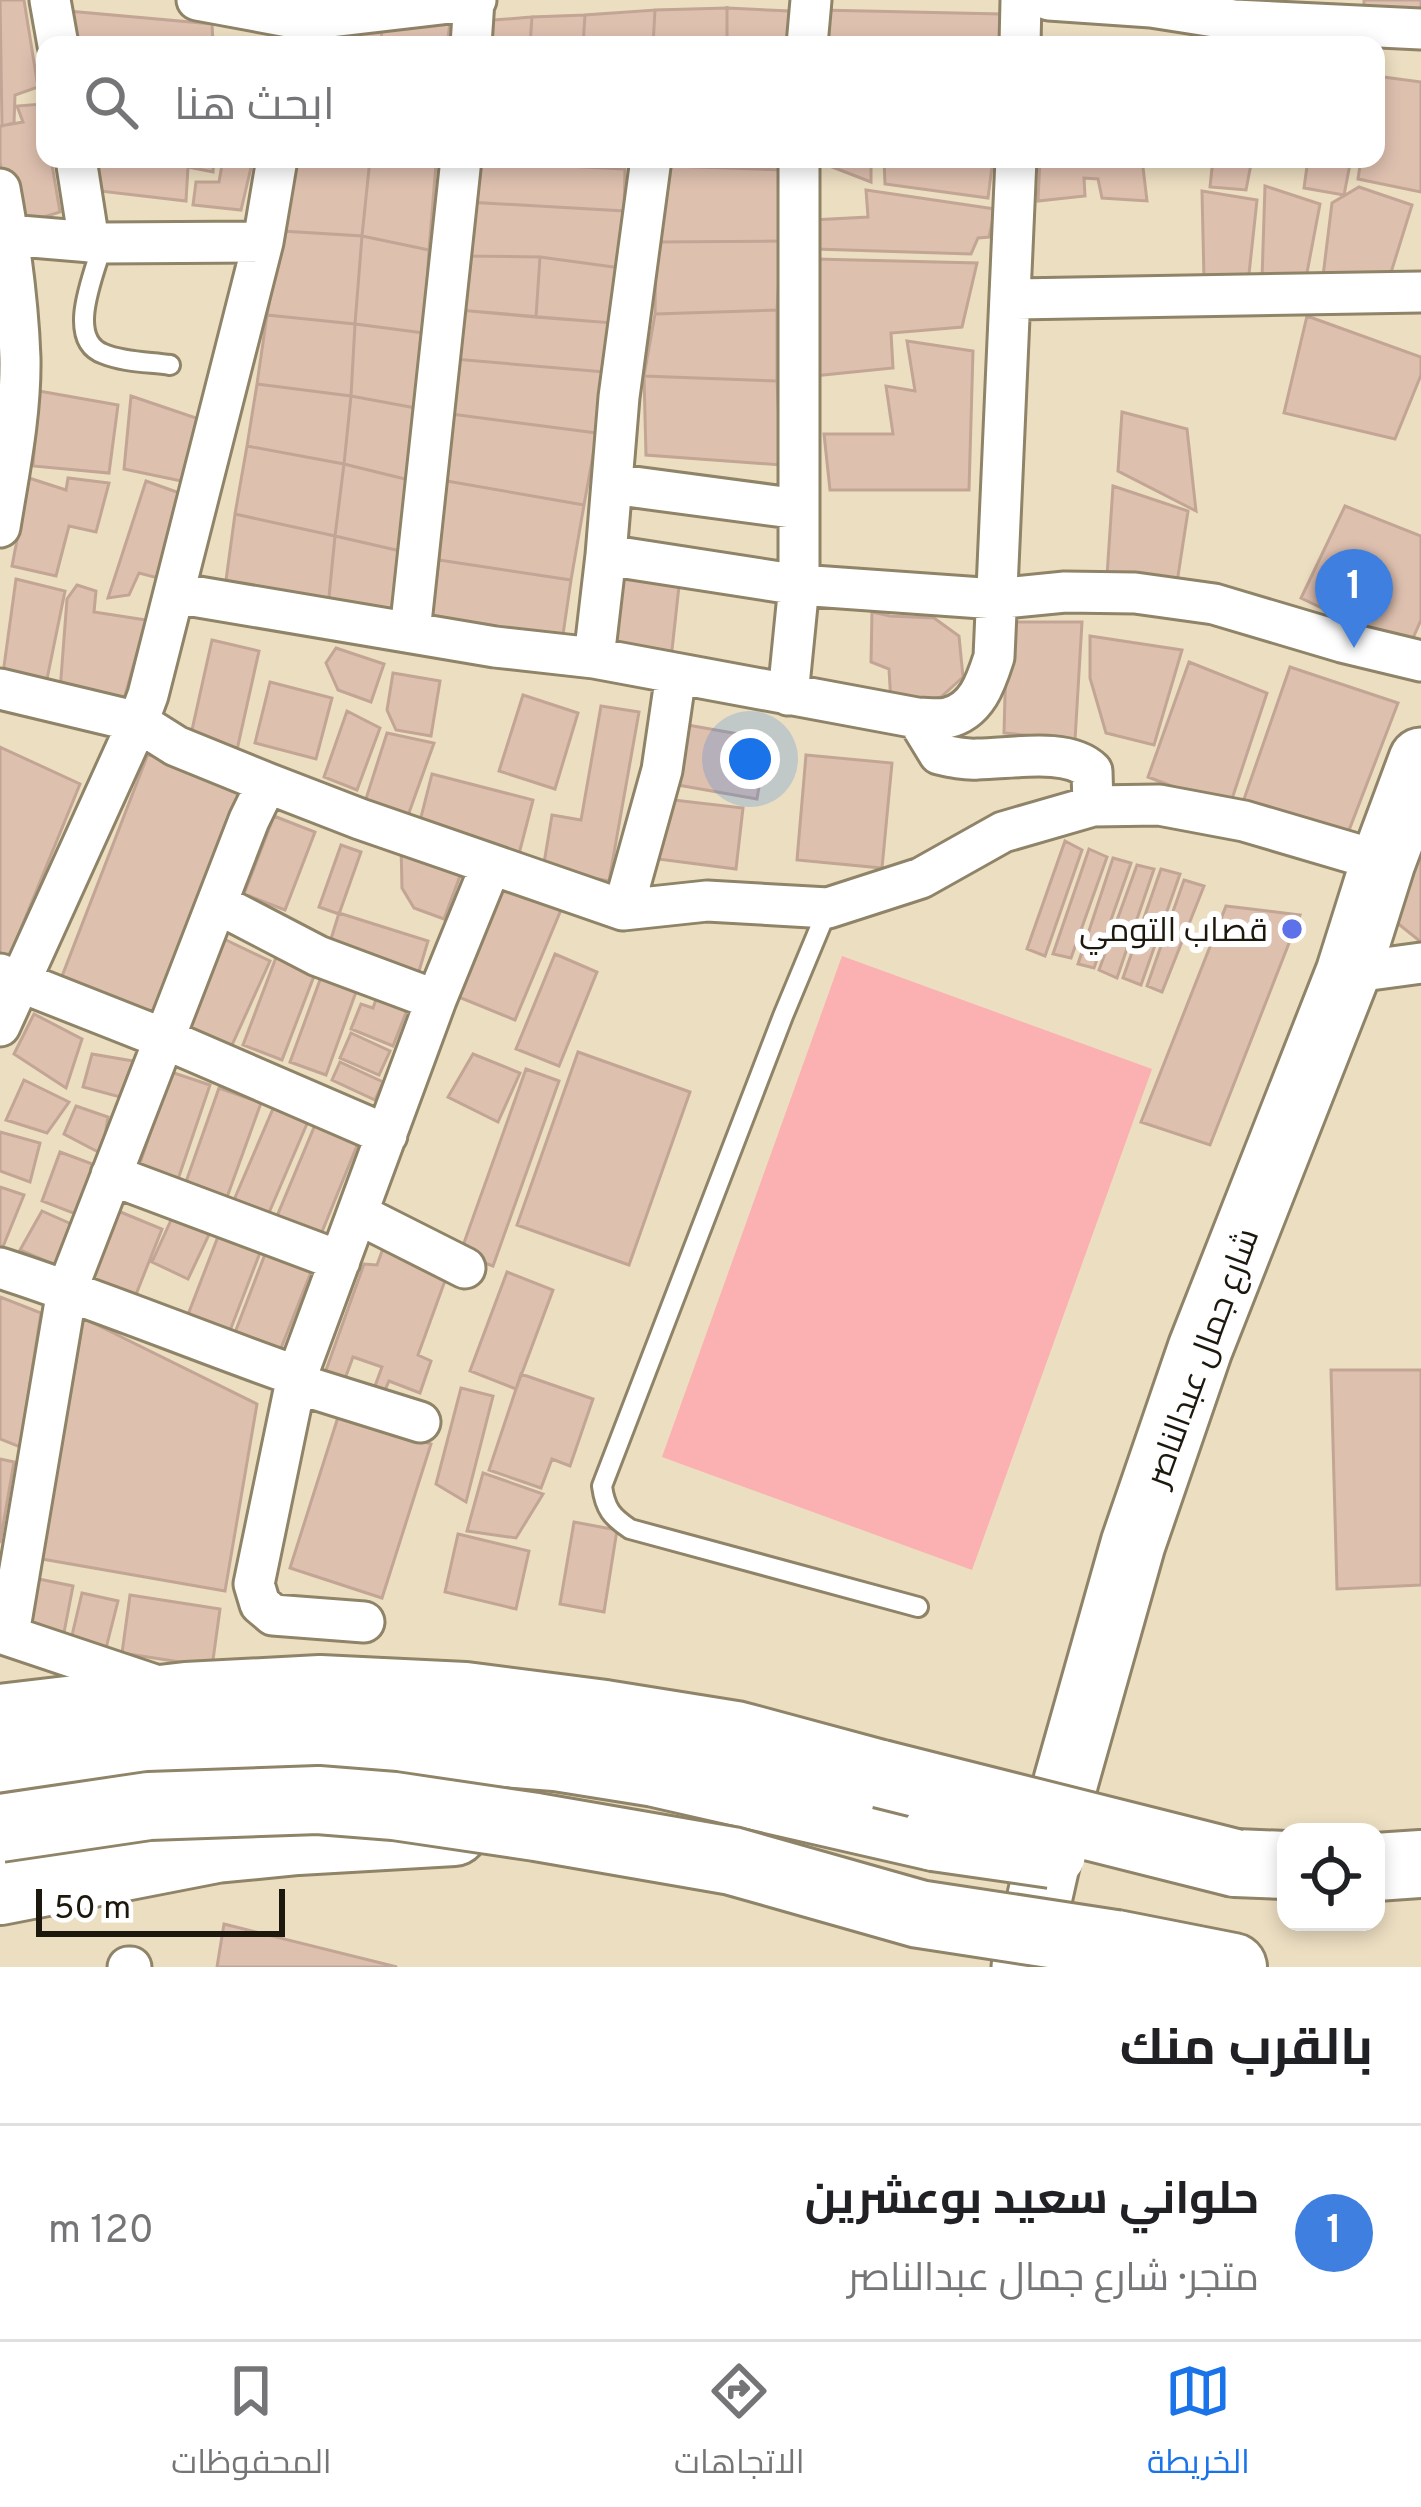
<!DOCTYPE html>
<html lang="ar">
<meta charset="utf-8">
<style>
body{margin:0;font-family:Overpass,Cairo,sans-serif;background:#f6f6f6;color:#202124;direction:rtl}
.controls{position:absolute;right:36px;bottom:36px;display:grid;overflow:hidden;border-radius:24px;box-shadow:0 6px 18px #0003}
.controls button{width:108px;height:108px;display:grid;place-items:center;padding:0;border:0;border-bottom:3px solid #e0e0e0;background:#fff;color:#202124;font:60px sans-serif}
.scale{position:absolute;left:36px;bottom:30px;width:249px;box-sizing:border-box;padding-left:12px;border:6px solid #1d180d;border-top:0;font-size:33px;line-height:42px;white-space:nowrap;color:#1d180d;-webkit-text-stroke:9px #fff;paint-order:stroke}
.you{position:absolute;left:750px;top:759px;width:42px;height:42px;margin:-30px;border:9px solid #fff;border-radius:50%;background:#1a73e8;box-shadow:0 0 0 18px #1a73e833}
.badge{display:grid;place-items:center;width:78px;height:78px;border-radius:50%;background:#1a73e8;color:#fff;font-size:39px;font-weight:700}
.pin{position:absolute;translate:-50% -99px;filter:drop-shadow(0 3px 6px #0008)}
.pin::after{content:'';position:absolute;top:63px;width:42px;height:36px;background:inherit;clip-path:polygon(0 0,100% 0,50% 100%)}
.list{margin:0;padding:0;list-style:none}
h2{display:flex;justify-content:space-between;align-items:center;height:156px;margin:0;padding:0 48px;font-size:51px}
h2 small{font-size:39px;font-weight:400;color:#757577}
.list li{display:grid;grid-template-columns:78px 1fr auto;gap:36px;align-items:center;box-sizing:border-box;height:216px;padding:0 48px;border-top:3px solid #e0e0e0}
.list b{display:block;font-size:45px;white-space:nowrap}
.list p{margin:0;font-size:39px;white-space:nowrap;color:#757577}
.list em{font-size:39px;font-style:normal;color:#757577}
.icon{flex:none;width:66px;height:66px;fill:none;stroke:currentColor;stroke-width:2;stroke-linecap:round;stroke-linejoin:round}
.map{position:relative;flex:none;width:1421px;height:1967px;overflow:hidden;direction:ltr}
.search{position:absolute;background:#fff;box-shadow:0 6px 18px #0003;left:36px;right:36px;top:36px;height:132px;display:flex;align-items:center;gap:30px;box-sizing:border-box;padding:0 42px;border-radius:24px;color:#757577;font-size:45px}
.sheet{height:372px;background:#fff}
nav{display:flex;justify-content:space-around;align-items:center;box-sizing:border-box;height:168px;border-top:3px solid #e0e0e0;background:#fff;font-size:33px;color:#757577}
nav a{display:grid;justify-items:center;gap:6px}
nav .on{color:#1a73e8}
.map>svg:first-child{display:block}
.green{fill:#fbb0b2}
.building{fill:#dec0af;stroke:#c2a595;stroke-width:3}
.lines{fill:none;stroke-linecap:round;stroke-linejoin:round}
.service-casing{stroke:#8f8368;stroke-width:24}
.minor-casing{stroke:#8f8368;stroke-width:45}
.primary-casing{stroke:#8f8368;stroke-width:69}
.trunk-casing{stroke:#8f8368;stroke-width:72}
.service{stroke:#fff;stroke-width:18}
.minor{stroke:#fff;stroke-width:39}
.primary{stroke:#fff;stroke-width:63}
.trunk{stroke:#fff;stroke-width:66}
.trunk-bridge-casing{stroke:#8f8368;stroke-width:72;stroke-linecap:butt}
.trunk-bridge{stroke:#fff;stroke-width:66}
.poi-dot{fill:#5d71e8;stroke:#fff;stroke-width:4.5}
.labels{text-anchor:middle;stroke-width:12;stroke-linejoin:round;paint-order:stroke}
.poi-label{font-size:33px;fill:#1d180d;stroke:#fff;text-anchor:end}
.street-label{font-size:33px;fill:#1d180d;stroke:#fff}
</style>
<div class="map">
<svg width="1421" height="1967" viewBox="0 0 1421 1967">
<rect width="100%" height="100%" fill="#ecdec1"/>
<!-- green -->
<path class="green" d="M842,956l310,113 -180,501 -310,-113z"/>
<!-- building -->
<path class="building" d="M0,0h24l14,87 -23,8 -1,28 -12,3z
M1364,0h57v23l-57,3z
M727,8l62,3v34h-62z
M727,8v37h-74l2,-35z
M655,10l-2,35h-70l2,-30z
M820,10l181,4 -1,31h-180z
M68,11l144,13 1,19 -15,2h-123z
M585,15l-2,30h-53l2,-28z
M532,17l-2,28h-52l3,-24z
M450,23l-3,22h-65l-1,-20z
M381,25l1,20h-67l2,-10z
M1376,76l45,6v110l-63,-13 3,-20h15z
M42,104l3,55h6l9,53 -48,15 -12,-65v-36l23,-4 -6,-16z
M86,159h128l-1,13 -25,-5 -2,34 -95,-11z
M223,159h30l-12,51 -48,-5 3,-23h23z
M291,159h79l-8,77 -80,-5z
M370,159h32l34,5 -7,86 -67,-14z
M814,159h57v23l-57,-22z
M884,159h109l-5,39 -103,-14z
M1040,159h102l5,42 -45,-3 -4,-19 -14,-1 1,18 -47,5z
M1213,159h39l-6,31 -36,-3z
M1308,159h43l-7,36 -40,-7z
M470,161l155,8 -1,42 -156,-9z
M671,166l114,4 -4,71 -125,1z
M1265,186l55,18 -14,74 -44,1z
M1359,187l53,18 -23,74 -66,-3 9,-73z
M866,190l129,19 -6,28 -11,1 -7,16 -156,-5 -2,-29 55,-3z
M1202,191l55,9 -8,74 -45,6z
M468,202l156,9 -3,57 -81,-11 -79,-1z
M282,231l80,5 -7,88 -88,-9z
M362,236l67,14 -5,83 -69,-9z
M781,241l-4,69 -122,4 1,-72z
M461,256l79,1 -4,60 -78,-7z
M540,257l81,11 -8,55 -77,-6z
M815,259l162,4 -15,64 -71,6 2,35 -80,8z
M458,310l155,13 -8,49 -151,-13z
M777,310v71l-133,-5 11,-62z
M267,315l88,9 -4,72 -94,-12z
M1307,316l114,41v18l-26,64 -111,-26z
M355,324l69,9 -3,76 -70,-13z
M907,341l66,10 -4,139h-139l-6,-56h69l-7,-48 29,5z
M454,359l151,13 -8,61 -146,-19z
M644,376l133,5 4,84 -135,-10z
M257,384l94,12 -7,68 -97,-18z
M39,391l79,14 -9,68 -76,-7z
M131,396l68,23 -13,63 -62,-13z
M351,396l70,13 -8,72 -69,-17z
M1122,412l65,17 9,82 -78,-40z
M451,414l146,19 -13,72 -143,-25z
M247,446l97,18 -9,72 -100,-22z
M344,464l69,17 -4,72 -74,-17z
M29,478l37,12 2,-12 41,5 -13,49 -27,-6 -13,50 -44,-10z
M441,480l143,25 -13,75 -132,-20z
M146,481l39,14 -23,84 -23,-6 -10,22 -21,3z
M1113,486l75,25 -12,78 -69,-13z
M1345,506l76,30v84l-13,29 -107,-51z
M235,514l100,22 -7,71 -104,-12z
M335,536l74,17 -6,65 -75,-11z
M439,560l132,20 -10,68 -131,-20z
M614,576l65,10 -8,73 -61,-8z
M16,579l49,12 -18,88 -45,2z
M77,585l19,6 -2,21 52,8 -23,83 -63,-12 7,-92z
M872,612l18,4 44,2 25,18 4,41 -22,20 -21,8 -29,-2 -2,-34 -18,-7z
M1007,622h75l-7,118 -71,-7z
M1090,636l92,14 -28,95 -48,-12 -16,-55z
M212,640l47,11 -24,108 -47,-11z
M336,648l48,16 -13,38 -33,-12 -12,-27z
M1189,662l78,31 -38,115 -81,-31z
M1290,667l108,36 -52,135 -103,-36z
M393,673l47,8 -9,55 -35,-6 -9,-20z
M270,682l62,16 -16,61 -61,-16z
M523,695l55,18 -23,76 -56,-18z
M601,706l38,6 -30,169 -66,-12 9,-54 29,5z
M347,711l33,17 -23,62 -33,-13z
M682,724l85,15 -10,60 -85,-15z
M387,733l47,10 -28,78 -42,-16z
M0,747l80,37 -72,176 -8,-3z
M148,754l98,40 -87,229 -100,-39z
M806,755l86,8 -10,105 -85,-8z
M432,774l101,26 -14,54 -101,-25z
M665,799l78,9 -7,61 -78,-10z
M274,816l41,16 -30,78 -41,-16z
M1065,841l17,9 -37,106 -18,-7z
M401,844l62,24 -19,51 -30,-11 -12,-20z
M341,845l20,7 -22,62 -20,-7z
M1421,846v96l-25,-20z
M1089,849l18,8 -36,101 -18,-4z
M1113,858l18,5 -37,105 -16,-4z
M1137,865l17,4 -37,109 -18,-8z
M1161,869l19,5 -39,111 -18,-7z
M1184,880l20,6 -42,106 -15,-6z
M503,881l60,24 -48,115 -59,-24z
M1226,906l74,9 -90,230 -69,-23z
M339,913l89,28 -12,40 -89,-29z
M224,939l46,22 -43,95 -47,-22z
M280,947l39,16 -37,97 -39,-15z
M555,954l42,18 -38,94 -43,-17z
M324,969l36,12 -34,94 -36,-13z
M380,988l31,12 -18,46 -42,-17 10,-25 12,4z
M34,1014l48,25 -16,49 -52,-34z
M351,1033l39,18 -11,24 -39,-17z
M578,1052l112,40 -61,173 -112,-40z
M92,1054l41,7 -13,36 -37,-10z
M473,1054l47,19 -22,49 -50,-25z
M340,1062l43,20 -8,18 -43,-20z
M526,1069l33,12 -66,185 -33,-12z
M171,1072l39,13 -36,106 -39,-13z
M24,1080l45,22 -22,31 -41,-13z
M219,1088l42,15 -39,108 -41,-15z
M278,1097l34,15 -47,110 -34,-15z
M76,1106l32,11 -6,37 -38,-20z
M320,1113l43,18 -44,108 -44,-18z
M0,1132l40,11 -10,39 -30,-11z
M60,1152l35,13 -9,53 -44,-17z
M0,1187l24,8 -22,54 -2,-1z
M177,1207l37,17 -26,55 -36,-17z
M42,1211l36,16 -16,41 -42,-18z
M118,1211l44,18 -31,78 -44,-17z
M219,1234l42,16 -35,91 -42,-16z
M385,1243l65,24 -32,88 13,6 -11,32 -31,-12 -4,9 -10,-4 7,-19 -29,-10 -14,38 -19,-8 44,-123 13,1z
M267,1249l46,18 -37,94 -45,-18z
M507,1272l46,18 -37,99 -46,-18z
M0,1297l41,16 -21,134 -20,-8z
M79,1316l178,88 -32,187 -183,-32 41,-238z
M1331,1370h90v215l-84,4z
M521,1374l72,25 -23,67 -18,-7 -11,29 -52,-18z
M461,1388l32,8 -27,106 -30,-18z
M339,1414l92,30 -49,154 -92,-30z
M0,1459l14,3 -14,81z
M483,1473l60,21 -27,44 -49,-7z
M574,1522l43,8 -13,82 -44,-8z
M458,1534l71,17 -13,58 -71,-17z
M29,1577l44,9 -11,57 -45,-9z
M82,1593l36,8 -14,55 -35,-8z
M130,1595l90,14 -8,58 -90,-14z
M224,1924l173,43h-180z"/>
<g class="lines">
<!-- service casing -->
<g class="service-casing">
<path id="service" d="M103,243c-8,29 -39,97 1,111 19,8 45,8 66,11
M828,908l-45,108 -181,470c3,23 10,31 28,43l288,78"/>
</g>
<!-- minor casing -->
<g class="minor-casing">
<path id="minor" d="M50,0l8,45
M197,0l108,20 171,-20
M1049,0l102,7 83,13 187,9
M471,45l3,-45
M807,45l4,-45
M1020,45l1,-45
M76,159l13,83
M0,189c10,55 18,113 20,169 1,56 -11,113 -20,169
M8,235l95,8 160,-1
M1011,299l410,-7
M612,484l187,25
M606,555l193,30 197,14 69,-7 70,1 79,11 128,38 79,19
M175,593l320,54 99,11 323,60c9,0 21,2 30,0 30,-7 39,-36 47,-61l22,-498
M410,632l51,-473
M594,658l12,-103 13,-158 32,-238
M0,689l138,33 38,24 91,37 93,36 263,91 84,-9 121,7 93,-30 82,-46 90,-26 66,-1 85,16 139,41
M788,695l11,-110v-426
M917,718l22,36c13,3 26,6 39,5 32,0 90,-12 114,12l1,35
M218,904l100,52 118,44
M623,910l39,-140 14,-96
M1348,973l73,-10
M0,974l165,65 222,96
M0,1026l138,-304 10,-27 115,-453 14,-83
M111,1175l229,86
M358,1214l107,54
M0,1268c100,32 197,73 297,108
M295,1383l125,39
M364,1622l-91,-7 -13,-11 -6,-20 43,-208 139,-376 55,-135
M0,1633l164,55
M9,1634l58,-344 182,-470 18,-37
M128,1967h3"/>
</g>
<!-- primary casing -->
<g class="primary-casing">
<path id="primary" d="M1024,1967l42,-186 67,-237 67,-195 148,-376 35,-111 38,-102"/>
</g>
<!-- trunk casing -->
<g class="trunk-casing">
<path id="trunk" d="M0,1718l186,-22 134,-7 145,7 140,18 131,21 145,39
M0,1769l155,-22 209,-5 191,15 100,16 279,64
M1235,1863l51,2
M1376,1867l45,-3
M0,1891l216,-42 82,-8 156,-9
M1116,1944l117,23"/>
</g>
<!-- service -->
<use href="#service" class="service"/>
<!-- minor -->
<use href="#minor" class="minor"/>
<!-- primary -->
<use href="#primary" class="primary"/>
<!-- trunk -->
<use href="#trunk" class="trunk"/>
<!-- trunk-bridge casing -->
<g class="trunk-bridge-casing">
<path id="trunk-bridge" d="M881,1774l354,89
M0,1828l149,-22 169,-6 76,6 142,21 196,34 187,53 197,30
M934,1837l118,17"/>
</g>
<!-- trunk-bridge -->
<use href="#trunk-bridge" class="trunk-bridge"/>
</g>
<!-- markers -->
<circle class="poi-dot" cx="1292" cy="929" r="12"/>
<g class="labels">
<!-- poi labels -->
<g class="poi-label">
<text x="1268" y="941">قصاب التومي</text>
</g>
<!-- street labels -->
<g class="street-label">
<text transform="translate(1201 1357) rotate(-70)" y="12">شارع جمال عبدالناصر</text>
</g>
</g>
</svg>
<div class="controls">
<button><svg class="icon" aria-label="locate" viewBox="0 0 24 24"><circle cx="12" cy="12" r="6"/><path d="M12 2v4M12 18v4M2 12h4M18 12h4"/></svg></button>
</div>
<div class="scale">50 m</div>
<div class="you"></div>
<div class="pin badge" style="left:1354px;top:648px;background:#3f7fe0">1</div>
<div class="search"><svg class="icon" aria-label="search" viewBox="0 0 24 24"><circle cx="10" cy="10" r="6"/><path d="M15 15l6 6"/></svg>ابحث هنا</div>
</div>
<section class="sheet">
<h2>بالقرب منك<small></small></h2>
<ul class="list">
<li><span class="badge" style="background:#3f7fe0">1</span><div><b>حلواني سعيد بوعشرين</b><p>متجر · شارع جمال عبدالناصر</p></div><em>120 m</em></li>
</ul>
</section>
<nav>
<a class="on"><svg class="icon" aria-label="map" viewBox="0 0 24 24"><path d="M3 6l6-2 6 2 6-2v14l-6 2-6-2-6 2zM9 4v14M15 6v14"/></svg>الخريطة</a>
<a><svg class="icon" aria-label="directions" viewBox="0 0 24 24"><path d="M12 3l9 9-9 9-9-9zM9 14v-3h6M13 9l2 2-2 2"/></svg>الاتجاهات</a>
<a><svg class="icon" aria-label="saved" viewBox="0 0 24 24"><path d="M7 4h10v16l-5-4-5 4z"/></svg>المحفوظات</a>
</nav>
